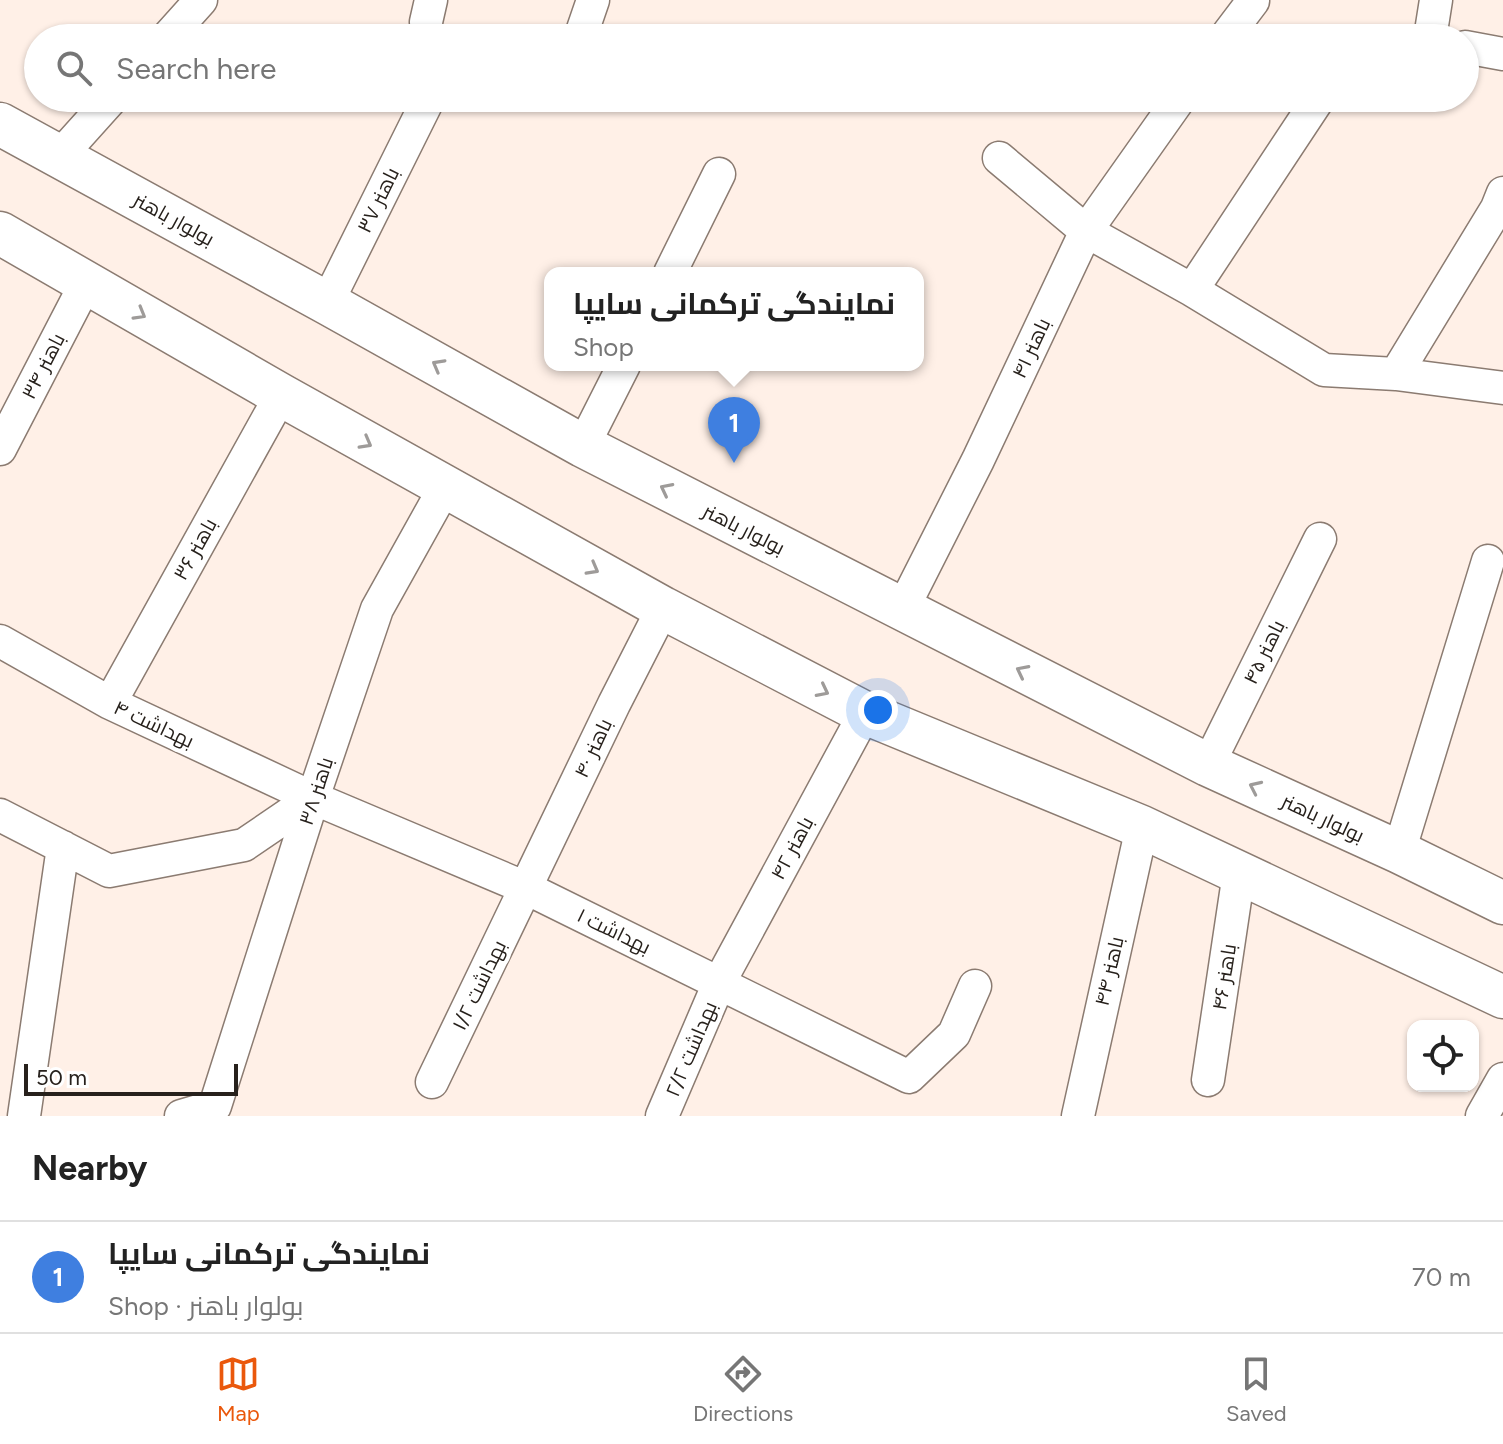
<!DOCTYPE html>
<meta charset="utf-8">
<style>
body{margin:0;font-family:Figtree,Cairo,sans-serif;background:#f2f2f2;color:#222}
.controls{position:absolute;right:24px;bottom:24px;display:grid;overflow:hidden;border-radius:16px;box-shadow:0 2px 6px #0004}
.controls button{width:72px;height:72px;display:grid;place-items:center;padding:0;border:0;border-bottom:2px solid #e0e0e0;background:#fff;color:#222;font:40px sans-serif}
.scale{position:absolute;left:24px;bottom:20px;width:214px;box-sizing:border-box;padding-left:8px;border:4px solid #27211c;border-top:0;font-size:22px;line-height:28px;white-space:nowrap;color:#27211c;-webkit-text-stroke:6px #fff;paint-order:stroke}
.you{position:absolute;left:878px;top:710px;width:28px;height:28px;margin:-20px;border:6px solid #fff;border-radius:50%;background:#1a73e8;box-shadow:0 0 0 12px #1a73e833}
.badge{display:grid;place-items:center;width:52px;height:52px;border-radius:50%;background:#ea580c;color:#fff;font-size:26px;font-weight:700}
.pin{position:absolute;translate:-50% -66px;filter:drop-shadow(0 2px 4px #0008)}
.pin::after{content:'';position:absolute;top:42px;width:28px;height:24px;background:inherit;clip-path:polygon(0 0,100% 0,50% 100%)}
.popup{position:absolute;left:544px;top:267px;width:380px;height:104px;box-sizing:border-box;display:grid;place-content:center;border-radius:16px;background:#fff;filter:drop-shadow(0 2px 6px #0005);font-size:26px;white-space:nowrap;color:#767676}
.popup b{font-size:30px;color:#222}
.popup::after{content:'';position:absolute;left:50%;top:100%;margin-left:-16px;border:16px solid transparent;border-top-color:#fff}
.list{margin:0;padding:0;list-style:none}
h2{display:flex;justify-content:space-between;align-items:center;height:104px;margin:0;padding:0 32px;font-size:34px}
h2 small{font-size:26px;font-weight:400;color:#767676}
.list li{display:grid;grid-template-columns:52px 1fr auto;gap:24px;align-items:center;box-sizing:border-box;height:112px;padding:0 32px;border-top:2px solid #e0e0e0}
.list b{display:block;font-size:30px;white-space:nowrap}
.list p{margin:0;font-size:26px;white-space:nowrap;color:#767676}
.list em{font-size:26px;font-style:normal;color:#767676}
.icon{flex:none;width:44px;height:44px;fill:none;stroke:currentColor;stroke-width:2;stroke-linecap:round;stroke-linejoin:round}
.map{position:relative;flex:none;width:1503px;height:1116px;overflow:hidden}
.search{position:absolute;background:#fff;box-shadow:0 2px 6px #0004;left:24px;right:24px;top:24px;height:88px;display:flex;align-items:center;gap:20px;box-sizing:border-box;padding:0 28px;border-radius:44px;color:#767676;font-size:30px}
.sheet{height:216px;background:#fff}
nav{display:flex;justify-content:space-around;align-items:center;box-sizing:border-box;height:112px;border-top:2px solid #e0e0e0;background:#fff;font-size:22px;color:#767676}
nav a{display:grid;justify-items:center;gap:4px}
nav .on{color:#ea580c}
.map>svg:first-child{display:block}
.lines{fill:none;stroke-linecap:round;stroke-linejoin:round}
.minor-casing{stroke:#8b7b71;stroke-width:35}
.major-casing{stroke:#8b7b71;stroke-width:45}
.minor{stroke:#fff;stroke-width:32}
.major{stroke:#fff;stroke-width:42}
.oneway{stroke:#9e9b99}
.labels{text-anchor:middle;stroke-width:8;stroke-linejoin:round;paint-order:stroke}
.street-label{font-size:20px;fill:#27211c;stroke:#fff}
</style>
<div class="map">
<svg width="1503" height="1116" viewBox="0 0 1503 1116">
<rect width="100%" height="100%" fill="#fff0e7"/>
<g class="lines">
<!-- minor casing -->
<g class="minor-casing">
<path id="minor" d="M167,38l34,-38
M427,38l-1,-16 5,-22
M580,38l13,-38
M1225,38l28,-37
M1430,38l6,-38
M1465,47l38,7
M59,157l53,-59
M999,158l87,73 106,59 132,80 72,4 107,14
M670,273l49,-99
M1192,290l127,-192
M327,303l102,-205
M1396,374l101,-166 6,-15
M583,446l41,-81
M0,449l86,-166
M902,610l76,-150 108,-229 94,-133
M0,641l110,62 203,95 213,90 383,189 45,-43 21,-48
M110,703l171,-308
M1208,765l112,-226
M0,815l109,56 135,-26 69,-47
M1399,852l89,-291
M1208,1080l31,-207
M432,1082l182,-378 49,-96
M215,1106l98,-308 64,-189 68,-122
M24,1116l39,-269
M181,1116l34,-10
M662,1116l57,-133 146,-270
M1078,1116l64,-289
M1482,1116l21,-37"/>
</g>
<!-- major casing -->
<g class="major-casing">
<path id="major" d="M0,124l327,179 256,143 625,319 191,87 104,51
M0,233l281,162 382,213 202,105 277,114 361,170"/>
</g>
<!-- minor -->
<use href="#minor" class="minor"/>
<!-- major -->
<use href="#major" class="major"/>
</g>
<!-- one-way arrows -->
<defs><path id="oneway-chevron" d="M-2-3.5L2.5 0L-2 3.5" fill="none" stroke-width="1.6" stroke-linecap="round" stroke-linejoin="round" transform="scale(2)"/></defs>
<g class="oneway">
<use href="#oneway-chevron" transform="translate(140 314) rotate(30)"/>
<use href="#oneway-chevron" transform="translate(438 365) rotate(-151)"/>
<use href="#oneway-chevron" transform="translate(366 443) rotate(29)"/>
<use href="#oneway-chevron" transform="translate(666 489) rotate(-153)"/>
<use href="#oneway-chevron" transform="translate(593 569) rotate(29)"/>
<use href="#oneway-chevron" transform="translate(1022 671) rotate(-153)"/>
<use href="#oneway-chevron" transform="translate(823 691) rotate(27)"/>
<use href="#oneway-chevron" transform="translate(1255 787) rotate(-155)"/>
</g>
<g class="labels">
<!-- street labels -->
<g class="street-label">
<text transform="translate(378 200) rotate(-64)" y="7">باهنر ۳۷</text>
<text transform="translate(174 219) rotate(29)" y="7">بولوار باهنر</text>
<text transform="translate(1031 348) rotate(-65)" y="7">باهنر ۴۱</text>
<text transform="translate(43 366) rotate(-63)" y="7">باهنر ۳۴</text>
<text transform="translate(744 529) rotate(27)" y="7">بولوار باهنر</text>
<text transform="translate(195 549) rotate(-61)" y="7">باهنر ۳۶</text>
<text transform="translate(1264 652) rotate(-64)" y="7">باهنر ۴۵</text>
<text transform="translate(154 724) rotate(25)" y="7">بهداشت ۴</text>
<text transform="translate(593 748) rotate(-65)" y="7">باهنر ۴۰</text>
<text transform="translate(316 791) rotate(-72)" y="7">باهنر ۳۸</text>
<text transform="translate(1323 818) rotate(25)" y="7">بولوار باهنر</text>
<text transform="translate(792 848) rotate(-62)" y="7">باهنر ۴۲</text>
<text transform="translate(614 931) rotate(26)" y="7">بهداشت ۱</text>
<text transform="translate(1109 971) rotate(-77)" y="7">باهنر ۴۴</text>
<text transform="translate(1224 977) rotate(-81)" y="7">باهنر ۴۶</text>
<text transform="translate(479 985) rotate(-64)" y="7">بهداشت ۱/۲</text>
<text transform="translate(691 1049) rotate(-67)" y="7">بهداشت ۲/۲</text>
</g>
</g>
</svg>
<div class="controls">
<button><svg class="icon" aria-label="locate" viewBox="0 0 24 24"><circle cx="12" cy="12" r="6"/><path d="M12 2v4M12 18v4M2 12h4M18 12h4"/></svg></button>
</div>
<div class="scale">50 m</div>
<div class="you"></div>
<div class="pin badge" style="left:734px;top:463px;background:#3f7fe0">1</div>
<div class="popup"><b>نمایندگی ترکمانی سایپا</b>Shop</div>
<div class="search"><svg class="icon" aria-label="search" viewBox="0 0 24 24"><circle cx="10" cy="10" r="6"/><path d="M15 15l6 6"/></svg>Search here</div>
</div>
<section class="sheet">
<h2>Nearby<small></small></h2>
<ul class="list">
<li><span class="badge" style="background:#3f7fe0">1</span><div><b>نمایندگی ترکمانی سایپا</b><p>Shop · بولوار باهنر</p></div><em>70 m</em></li>
</ul>
</section>
<nav>
<a class="on"><svg class="icon" aria-label="map" viewBox="0 0 24 24"><path d="M3 6l6-2 6 2 6-2v14l-6 2-6-2-6 2zM9 4v14M15 6v14"/></svg>Map</a>
<a><svg class="icon" aria-label="directions" viewBox="0 0 24 24"><path d="M12 3l9 9-9 9-9-9zM9 14v-3h6M13 9l2 2-2 2"/></svg>Directions</a>
<a><svg class="icon" aria-label="saved" viewBox="0 0 24 24"><path d="M7 4h10v16l-5-4-5 4z"/></svg>Saved</a>
</nav>
